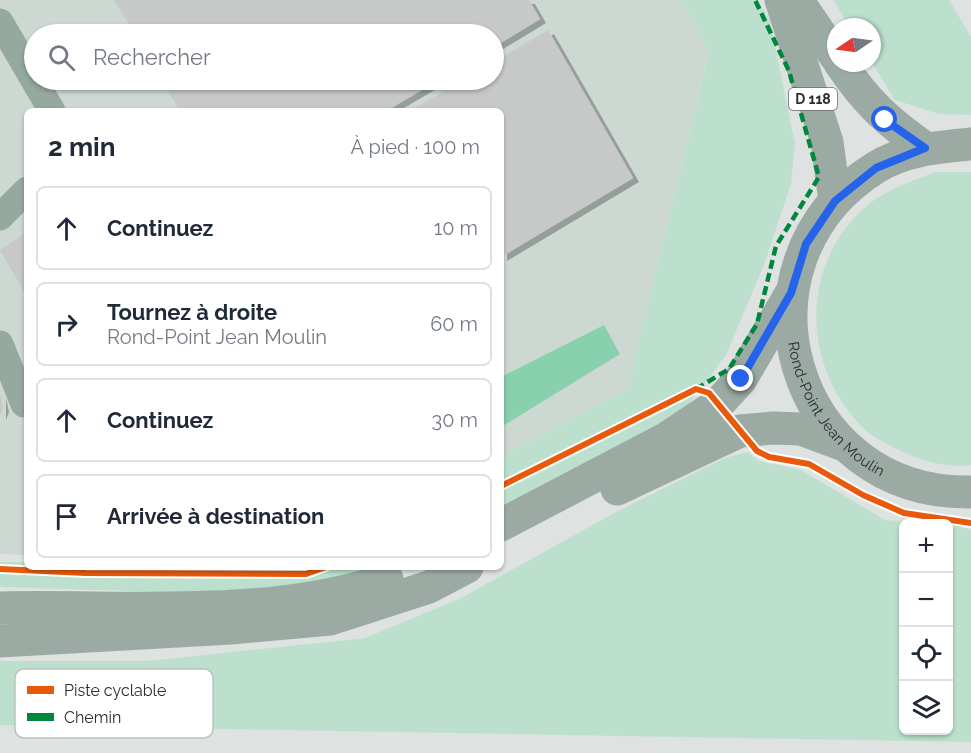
<!DOCTYPE html>
<html lang="fr">
<meta charset="utf-8">
<style>
body{margin:0;font-family:Raleway,sans-serif;background:#f6f6f7;color:#1f2937}
.controls{position:absolute;right:18px;bottom:18px;display:grid;overflow:hidden;border-radius:9px;box-shadow:0 2px 4px #0004}
.controls button{width:54px;height:54px;display:grid;place-items:center;padding:0;border:0;border-bottom:2px solid #e0e1e3;background:#fff;color:#1f2937;font:30px sans-serif}
.compass{position:absolute;left:827px;top:18px;width:54px;height:54px;border-radius:50%;background:#fff;box-shadow:0 2px 4px #0004;rotate:257deg}
.stop{position:absolute;width:18px;height:18px;margin:-14px;border:4px solid #2563eb;border-radius:50%;background:#fff}
.stop.end{background:#2563eb;border-color:#fff;box-shadow:0 2px 6px #0008}
.list{margin:0;padding:0;list-style:none}
h2{display:flex;justify-content:space-between;align-items:center;height:78px;margin:0;padding:0 24px;font-size:26px}
h2 small{font-size:20px;font-weight:400;color:#747a83}
.list li{display:grid;grid-template-columns:39px 1fr auto;gap:18px;align-items:center;box-sizing:border-box;height:84px;margin:0 12px 12px;padding:0 12px;border:2px solid #e0e1e3;border-radius:9px}
.list b{display:block;font-size:22px;white-space:nowrap}
.list p{margin:0;font-size:20px;white-space:nowrap;color:#747a83}
.list em{font-size:20px;font-style:normal;color:#747a83}
.icon{flex:none;width:33px;height:33px;fill:none;stroke:currentColor;stroke-width:2;stroke-linecap:round;stroke-linejoin:round}
.map{position:relative;flex:none;width:971px;height:753px;overflow:hidden}
.search{position:absolute;background:#fff;box-shadow:0 2px 4px #0004;left:24px;top:24px;width:480px;height:66px;display:flex;align-items:center;gap:15px;box-sizing:border-box;padding:0 21px;border-radius:33px;color:#747a83;font-size:22px}
.panel{position:absolute;background:#fff;box-shadow:0 2px 4px #0004;left:24px;top:108px;width:480px;height:462px;border-radius:9px}
.map>svg:first-child{display:block}
.built{fill:#cdd8d2;fill-rule:evenodd}
.green{fill:#bde0ce;fill-rule:evenodd}
.water{fill:#89d0af}
.building{fill:#c6c9c8;filter:url(#shadow)}
.lines{fill:none;stroke-linecap:round;stroke-linejoin:round}
.minor{stroke:#95a99f;stroke-width:27}
.major{stroke:#9baba4;stroke-width:33}
.quiet{stroke:#00873e;stroke-width:4.5;stroke-dasharray:9 4.5;stroke-linecap:butt}
.cycleway-casing{stroke:#fff;stroke-width:10}
.cycleway{stroke:#e8590c;stroke-width:6}
.route{stroke:#2563eb;stroke-width:8}
.labels{text-anchor:middle;stroke-width:4.5;stroke-linejoin:round;paint-order:stroke}
.shield{fill:#fff;stroke:#6b6d6b;stroke-width:1.5}
.shield-label{font-size:14px;font-weight:bold;fill:#2b2e2c}
.street-label{font-size:15px;fill:#2b2e2c;stroke:#fff}
.key{fill:#fff;stroke:#bfc0c0;stroke-width:1.5}
.key-label{font-size:16px;fill:#2b2e2c}
</style>
<div class="map">
<svg width="971" height="753" viewBox="0 0 971 753">
<defs>
<filter id="shadow"><feDropShadow dx="6" dy="4" stdDeviation="0" flood-color="#0004"/></filter>
</defs>
<rect width="100%" height="100%" fill="#dee2e0"/>
<!-- built -->
<path class="built" d="M0,0h681l28,51 -82,338 -126,67v-345h-474v444l-27,-1zM34,34h460v46h-460z"/>
<!-- green -->
<path class="green" d="M681,0h77l12,21 25,123 -4,40 -27,81 -38,90 -44,59 -181,97v-55l126,-67 82,-337z
M833,0h116l22,37v78l-32,-1 -44,-14 -23,-37v-36h-22z
M936,172h35v293c-23,4 -54,-5 -74,-16 -9,-5 -20,-9 -28,-16 -62,-54 -72,-153 -15,-215 22,-25 52,-35 82,-46z
M748,452l10,9 43,9 84,50 67,4 19,6v212l-971,-17v-64h147l218,-23 94,-39 159,-88 107,-53zM904,524h44v206h-44z
M0,562h27v5h359l-72,19 -82,8 -232,-7z"/>
<!-- water -->
<path class="water" d="M604,325l16,29 -119,73v-50z"/>
<!-- building -->
<path class="building" d="M114,0h415l11,19 -46,28v-13h-359z
M548,30l85,148 -132,79v-146h-91l53,-31h31v-18z
M161,80h278l-53,31h-206z
M27,232v65l-27,-47z
M0,394l3,14 -3,8z"/>
<g class="lines">
<!-- minor -->
<path class="minor" d="M0,22l52,89
M0,217l27,-27
M0,344l24,60"/>
<!-- major -->
<g class="major">
<path d="M781,0l46,142 8,59"/>
<path d="M797,0l39,57"/>
<path d="M840,63c27,40 46,57 85,85"/>
<path id="s1" d="M971,144c-33,3 -68,6 -96,24 -152,96 -84,328 96,324"/>
<path d="M617,489l123,-58 33,-3 28,1 43,16"/>
<path d="M501,525l166,-87 51,-34 23,-25 49,-84"/>
<path d="M0,608c124,-3 270,12 387,-29"/>
<path d="M0,641l231,-13 99,-9 99,-32 38,-20"/>
</g>
<!-- quiet -->
<path class="quiet" d="M696,389l33,-20 28,-45 19,-78 43,-69 -30,-106 -34,-71"/>
<!-- cycleway casing -->
<g class="cycleway-casing">
<path id="cycleway" d="M501,486l195,-97 13,4 48,58 12,6 40,7 54,31 41,18 67,10
M0,569l86,4 220,1 20,-7"/>
</g>
<!-- cycleway -->
<use href="#cycleway" class="cycleway"/>
</g>
<g class="lines">
<!-- route -->
<path class="route" d="M741,379l50,-86 15,-49 29,-43 41,-33 49,-20 -40,-28"/>
</g>
<g class="labels">
<!-- shield labels -->
<rect class="shield" x="789" y="88" width="48" height="22" rx="4.5"/>
<g class="shield-label">
<text x="813" y="104">D 118</text>
</g>
<!-- street labels -->
<g class="street-label">
<text dy="5" stroke="none"><textPath href="#s1" startOffset="386">Rond-Point Jean Moulin</textPath></text>
</g>
</g>
<!-- legend -->
<rect x="15" y="669" width="198" height="69" rx="9" class="key"/>
<rect x="27" y="686" width="27" height="8" fill="#e8590c"/>
<rect x="27" y="713" width="27" height="8" fill="#00873e"/>
<g class="key-label">
<text x="64" y="696">Piste cyclable</text>
<text x="64" y="723">Chemin</text>
</g>
</svg>
<div class="controls">
<button>+</button>
<button>−</button>
<button><svg class="icon" aria-label="locate" viewBox="0 0 24 24"><circle cx="12" cy="12" r="6"/><path d="M12 2v4M12 18v4M2 12h4M18 12h4"/></svg></button>
<button><svg class="icon" aria-label="layers" viewBox="0 0 24 24"><path d="M12 4l9 5-9 5-9-5zM3 14l9 5 9-5"/></svg></button>
</div>
<svg class="compass" viewBox="-18 -18 36 36"><path d="M0-13l5 13h-10z" fill="#e53935"/><path d="M0 13l5-13h-10z" fill="#747a83"/></svg>
<div class="stop" style="left:885px;top:120px"></div>
<div class="stop end" style="left:741px;top:379px"></div>
<div class="search"><svg class="icon" aria-label="search" viewBox="0 0 24 24"><circle cx="10" cy="10" r="6"/><path d="M15 15l6 6"/></svg>Rechercher</div>
<section class="panel">
<h2>2 min<small>À pied · 100 m</small></h2>
<ul class="list">
<li><svg class="icon" aria-label="ahead" viewBox="0 0 24 24"><path d="M12 20V5M6 11l6-6 6 6"/></svg><div><b>Continuez</b></div><em>10 m</em></li>
<li><svg class="icon" aria-label="right" viewBox="0 0 24 24"><path d="M7 20v-9h11M14 6l5 5-5 5"/></svg><div><b>Tournez à droite</b><p>Rond-Point Jean Moulin</p></div><em>60 m</em></li>
<li><svg class="icon" aria-label="ahead" viewBox="0 0 24 24"><path d="M12 20V5M6 11l6-6 6 6"/></svg><div><b>Continuez</b></div><em>30 m</em></li>
<li><svg class="icon" aria-label="arrive" viewBox="0 0 24 24"><path d="M6 21V4h12l-3 4 3 4H6"/></svg><div><b>Arrivée à destination</b></div></li>
</ul>
</section>
</div>
